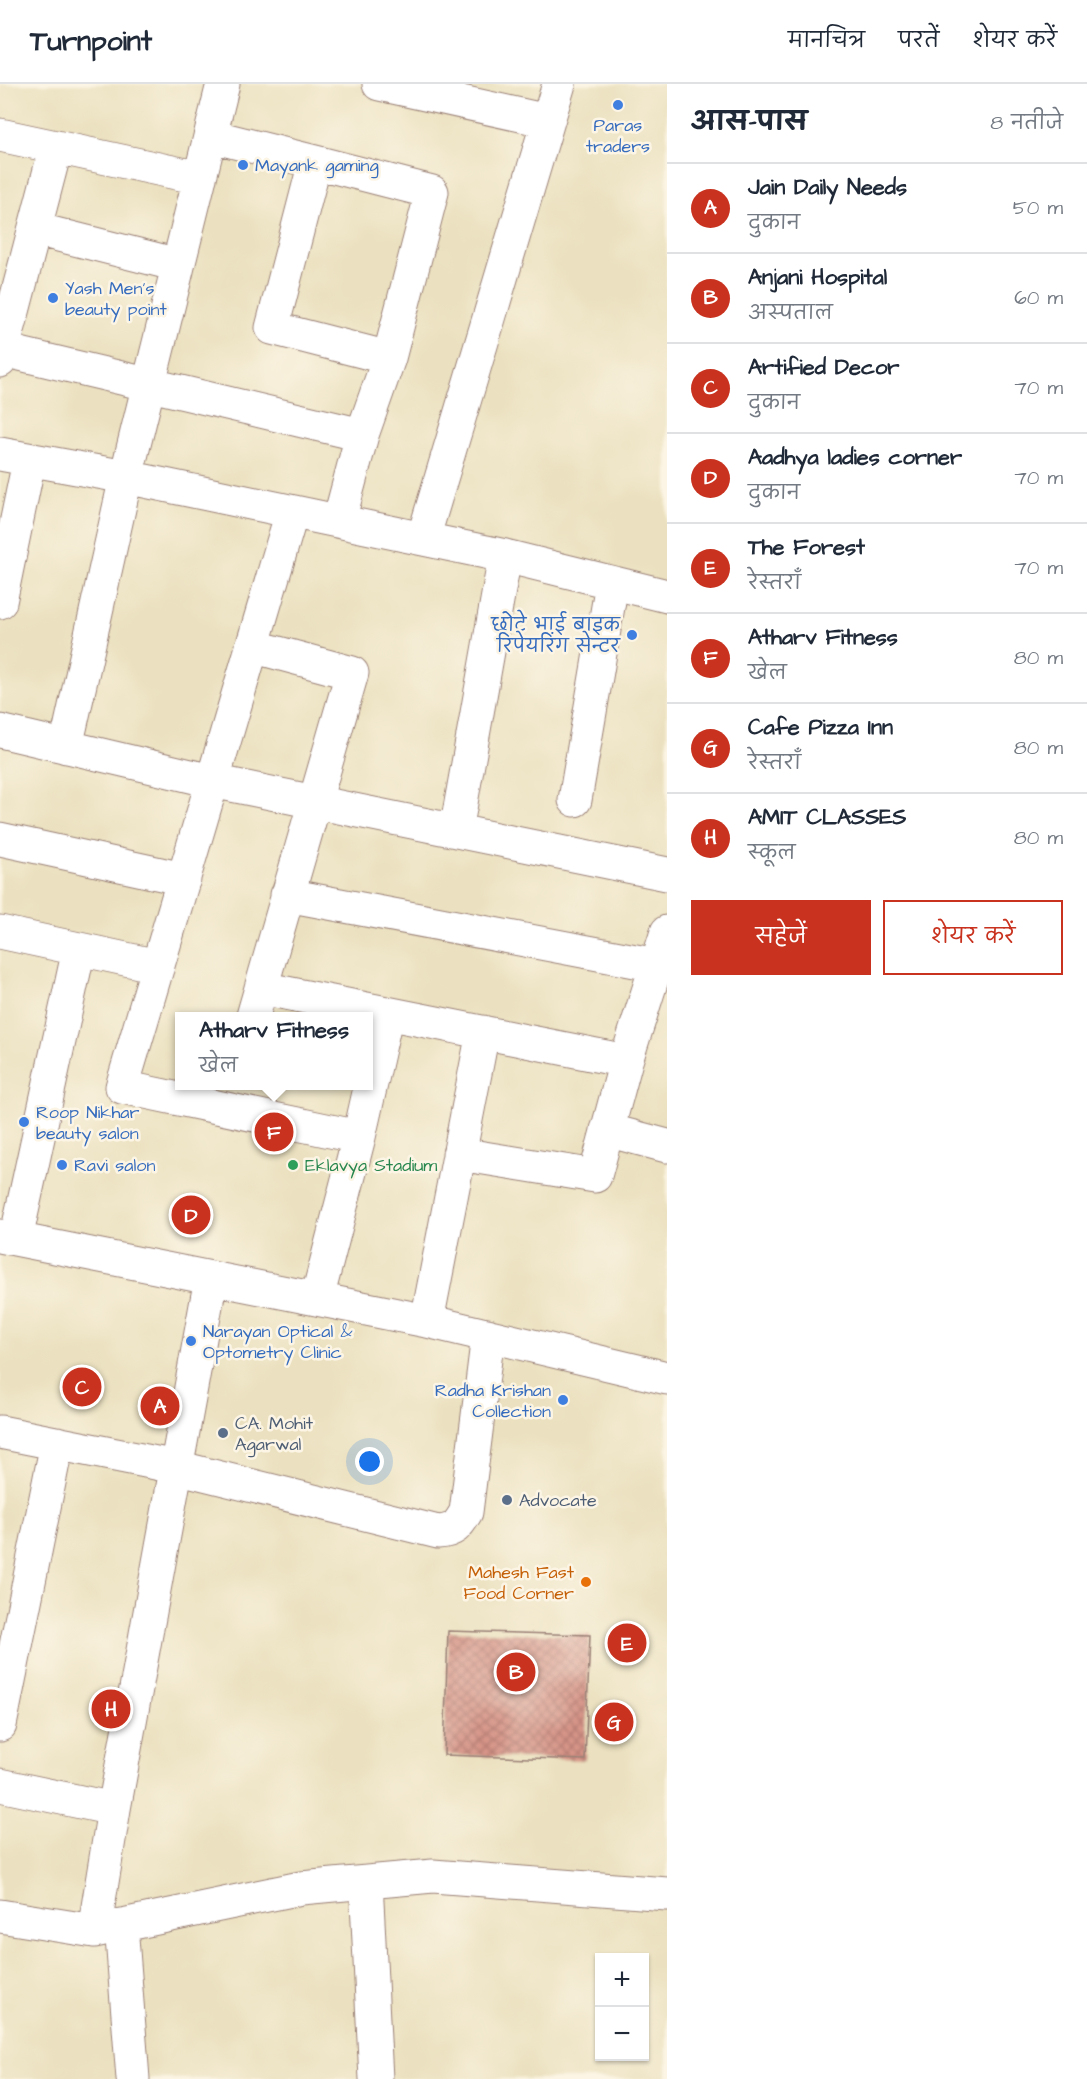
<!DOCTYPE html>
<html lang="hi">
<meta charset="utf-8">
<style>
body{margin:0;font-family:"Architects Daughter","Playpen Sans Deva",sans-serif;background:#f6f6f7;color:#1f2937}
.controls{position:absolute;right:18px;bottom:18px;display:grid;overflow:hidden;border-radius:0px;box-shadow:0 2px 4px #0004}
.controls button{width:54px;height:54px;display:grid;place-items:center;padding:0;border:0;border-bottom:2px solid #e0e1e3;background:#fff;color:#1f2937;font:30px sans-serif}
.you{position:absolute;left:370px;top:1378px;width:21px;height:21px;margin:-15px;border:4px solid #fff;border-radius:50%;background:#1a73e8;box-shadow:0 0 0 9px #1a73e833}
.badge{display:grid;place-items:center;width:39px;height:39px;border-radius:50%;background:#c8321e;color:#fff;font-size:20px;font-weight:700}
.pin{position:absolute;translate:-50% -50%;border:3px solid #fff;box-shadow:0 2px 6px #0006}
.popup{position:absolute;left:175px;top:928px;width:198px;height:78px;box-sizing:border-box;display:grid;place-content:center;border-radius:0px;background:#fff;filter:drop-shadow(0 2px 4px #0005);font-size:20px;white-space:nowrap;color:#747a83}
.popup b{font-size:22px;color:#1f2937}
.popup::after{content:'';position:absolute;left:50%;top:100%;margin-left:-12px;border:12px solid transparent;border-top-color:#fff}
.list{margin:0;padding:0;list-style:none}
h2{display:flex;justify-content:space-between;align-items:center;height:78px;margin:0;padding:0 24px;font-size:26px}
h2 small{font-size:20px;font-weight:400;color:#747a83}
.list li{display:grid;grid-template-columns:39px 1fr auto;gap:18px;align-items:center;box-sizing:border-box;height:90px;padding:0 24px;border-top:2px solid #e0e1e3}
.list b{display:block;font-size:22px;white-space:nowrap}
.list p{margin:0;font-size:20px;white-space:nowrap;color:#747a83}
.list em{font-size:20px;font-style:normal;color:#747a83}
.actions{display:flex;gap:12px;padding:18px 24px}
.actions a{flex:1;padding:14px 0;border:2px solid #c8321e;border-radius:0px;text-align:center;font-size:21px;color:#c8321e}
.actions .main{background:#c8321e;color:#fff}
.map{position:relative;flex:none;width:667px;height:1995px;overflow:hidden}
header{display:flex;align-items:center;gap:36px;box-sizing:border-box;height:84px;padding:0 30px;background:#fff;border-bottom:2px solid #e0e1e3}
header strong{font-size:28px}
nav{display:flex;gap:33px;margin-inline-start:auto;font-size:21px}
main{display:flex}
aside{flex:1;background:#fff}
.map>svg:first-child{display:block}
.building{fill:url(#building-cross-hatch)}
.lines{fill:none;stroke-linecap:round;stroke-linejoin:round}
.street-casing{stroke:#9a8076;stroke-width:35}
.street{stroke:#fff;stroke-width:33}
.shop-dot{fill:#3f7fe0;stroke:#fcf5e5;stroke-width:2}
.leisure-dot{fill:#2e9e5b;stroke:#fcf5e5;stroke-width:2}
.service-dot{fill:#5c6f8a;stroke:#fcf5e5;stroke-width:2}
.food-dot{fill:#e8710a;stroke:#fcf5e5;stroke-width:2}
.labels{text-anchor:middle;stroke-width:5;stroke-linejoin:round;paint-order:stroke}
.shop-label{font-size:18px;fill:#366cbe;stroke:#fcf5e5;text-anchor:start}
.leisure-label{font-size:18px;fill:#27864d;stroke:#fcf5e5;text-anchor:start}
.service-label{font-size:18px;fill:#4e5e75;stroke:#fcf5e5;text-anchor:start}
.food-label{font-size:18px;fill:#c56008;stroke:#fcf5e5;text-anchor:end}
</style>
<header>
<strong>Turnpoint</strong>
<nav><a>मानचित्र</a><a>परतें</a><a>शेयर करें</a></nav>
</header>
<main>
<div class="map">
<svg width="667" height="1995" viewBox="0 0 667 1995">
<defs>
<pattern id="building-cross-hatch" width="8" height="8" patternUnits="userSpaceOnUse" patternTransform="scale(1.5)"><rect width="8" height="8" fill="#d69487"/><path d="M0 0l8 8M0 8l8-8" fill="none" stroke="#b0786f"/></pattern>
</defs>
<rect width="100%" height="100%" fill="#fcf5e5"/>
<filter id="ink" filterUnits="userSpaceOnUse"><feTurbulence type="fractalNoise" baseFrequency=".0167" numOctaves="2"/><feDisplacementMap in="SourceGraphic" scale="12" xChannelSelector="R" yChannelSelector="G"/><feConvolveMatrix kernelMatrix="1 2 1 2 8 2 1 2 1" color-interpolation-filters="sRGB"/></filter>
<filter id="wash" filterUnits="userSpaceOnUse"><feTurbulence type="fractalNoise" baseFrequency=".008" numOctaves="4" result="noise"/><feDisplacementMap in="SourceGraphic" scale="24" xChannelSelector="R" yChannelSelector="G"/><feGaussianBlur stdDeviation="1.35" result="paint"/><feColorMatrix in="noise" values="0 0 0 0 0 0 0 0 0 0 0 0 0 0 0 0 0 1.4 0 .05"/><feComposite in="paint" operator="in"/></filter>
<g filter="url(#wash)">
<rect width="100%" height="100%" fill="#ebe1c0"/>
<g id="blocks">
<!-- building -->
<path class="building" d="M448,1547l142,4 -5,125 -141,-5z"/>
</g>
</g>
<g filter="url(#ink)">
<use href="#blocks" fill-opacity="0" stroke="#9a8076" stroke-width="1.5"/>
<g class="lines">
<!-- street casing -->
<g class="street-casing">
<path id="street" d="M379,0l169,37
M0,51l200,43
M211,52l104,26 -43,166 117,30 43,-166 -117,-30
M35,145l143,36
M3,266l359,85
M0,277l56,-214
M0,370l126,23 379,79 162,40
M292,428l-170,575 237,50 -42,162
M339,437l23,-86 27,-77
M423,455l136,-455
M0,518l29,-141
M252,562l100,27 -99,343
M0,647l212,50 455,93
M66,663l60,-270 97,-393
M575,716l37,-217
M456,747l49,-275
M0,755l184,40
M287,811l380,72
M0,848l158,34
M261,904l365,73
M607,1046l60,16
M359,1053l28,-124
M459,1070l136,22 31,-115 41,-129
M0,1152l427,85 240,57
M16,1155l63,-290
M427,1237l56,-289
M0,1348l176,35 262,65c16,-1 20,-6 28,-20l22,-177
M0,1641l57,-282
M0,1701l114,24 97,-531
M366,1798l10,197
M0,1832l94,15 207,-43 132,-12 234,18
M121,1841l12,154
M94,1847l20,-122"/>
</g>
<!-- street -->
<use href="#street" class="street"/>
</g>
</g>
<!-- markers -->
<g class="shop-dot">
<circle cx="618" cy="21" r="6"/>
<circle cx="243" cy="81" r="6"/>
<circle cx="53" cy="214" r="6"/>
<circle cx="632" cy="551" r="6"/>
<circle cx="24" cy="1038" r="6"/>
<circle cx="62" cy="1081" r="6"/>
<circle cx="191" cy="1257" r="6"/>
<circle cx="563" cy="1316" r="6"/>
</g>
<circle class="leisure-dot" cx="293" cy="1081" r="6"/>
<g class="service-dot">
<circle cx="223" cy="1349" r="6"/>
<circle cx="507" cy="1416" r="6"/>
</g>
<circle class="food-dot" cx="586" cy="1498" r="6"/>
<g class="labels">
<!-- shop labels -->
<g class="shop-label">
<text x="618" y="47" text-anchor="middle">Paras<tspan x="618" dy="21">traders</tspan></text>
<text x="255" y="87">Mayank gaming</text>
<text x="65" y="210">Yash Men's<tspan x="65" dy="21">beauty point</tspan></text>
<text x="620" y="547" text-anchor="end">छोटे भाई बाइक<tspan x="620" dy="21">रिपेयरिंग सेन्टर</tspan></text>
<text x="36" y="1034">Roop Nikhar<tspan x="36" dy="21">beauty salon</tspan></text>
<text x="74" y="1087">Ravi salon</text>
<text x="203" y="1253">Narayan Optical &amp;<tspan x="203" dy="21">Optometry Clinic</tspan></text>
<text x="551" y="1312" text-anchor="end">Radha Krishan<tspan x="551" dy="21">Collection</tspan></text>
</g>
<!-- leisure labels -->
<g class="leisure-label">
<text x="305" y="1087">Eklavya Stadium</text>
</g>
<!-- service labels -->
<g class="service-label">
<text x="235" y="1345">CA. Mohit<tspan x="235" dy="21">Agarwal</tspan></text>
<text x="519" y="1422">Advocate</text>
</g>
<!-- food labels -->
<g class="food-label">
<text x="574" y="1494">Mahesh Fast<tspan x="574" dy="21">Food Corner</tspan></text>
</g>
</g>
</svg>
<div class="controls">
<button>+</button>
<button>−</button>
</div>
<div class="you"></div>
<div class="pin badge" style="left:160px;top:1322px">A</div>
<div class="pin badge" style="left:516px;top:1588px">B</div>
<div class="pin badge" style="left:82px;top:1303px">C</div>
<div class="pin badge" style="left:191px;top:1131px">D</div>
<div class="pin badge" style="left:627px;top:1559px">E</div>
<div class="pin badge" style="left:274px;top:1048px">F</div>
<div class="popup"><b>Atharv Fitness</b>खेल</div>
<div class="pin badge" style="left:614px;top:1638px">G</div>
<div class="pin badge" style="left:111px;top:1625px">H</div>
</div>
<aside>
<h2>आस-पास<small>8 नतीजे</small></h2>
<ul class="list">
<li><span class="badge">A</span><div><b>Jain Daily Needs</b><p>दुकान</p></div><em>50 m</em></li>
<li><span class="badge">B</span><div><b>Anjani Hospital</b><p>अस्पताल</p></div><em>60 m</em></li>
<li><span class="badge">C</span><div><b>Artified Decor</b><p>दुकान</p></div><em>70 m</em></li>
<li><span class="badge">D</span><div><b>Aadhya ladies corner</b><p>दुकान</p></div><em>70 m</em></li>
<li><span class="badge">E</span><div><b>The Forest</b><p>रेस्तराँ</p></div><em>70 m</em></li>
<li><span class="badge">F</span><div><b>Atharv Fitness</b><p>खेल</p></div><em>80 m</em></li>
<li><span class="badge">G</span><div><b>Cafe Pizza Inn</b><p>रेस्तराँ</p></div><em>80 m</em></li>
<li><span class="badge">H</span><div><b>AMIT CLASSES</b><p>स्कूल</p></div><em>80 m</em></li>
</ul>
<div class="actions"><a class="main">सहेजें</a><a>शेयर करें</a></div>
</aside>
</main>
